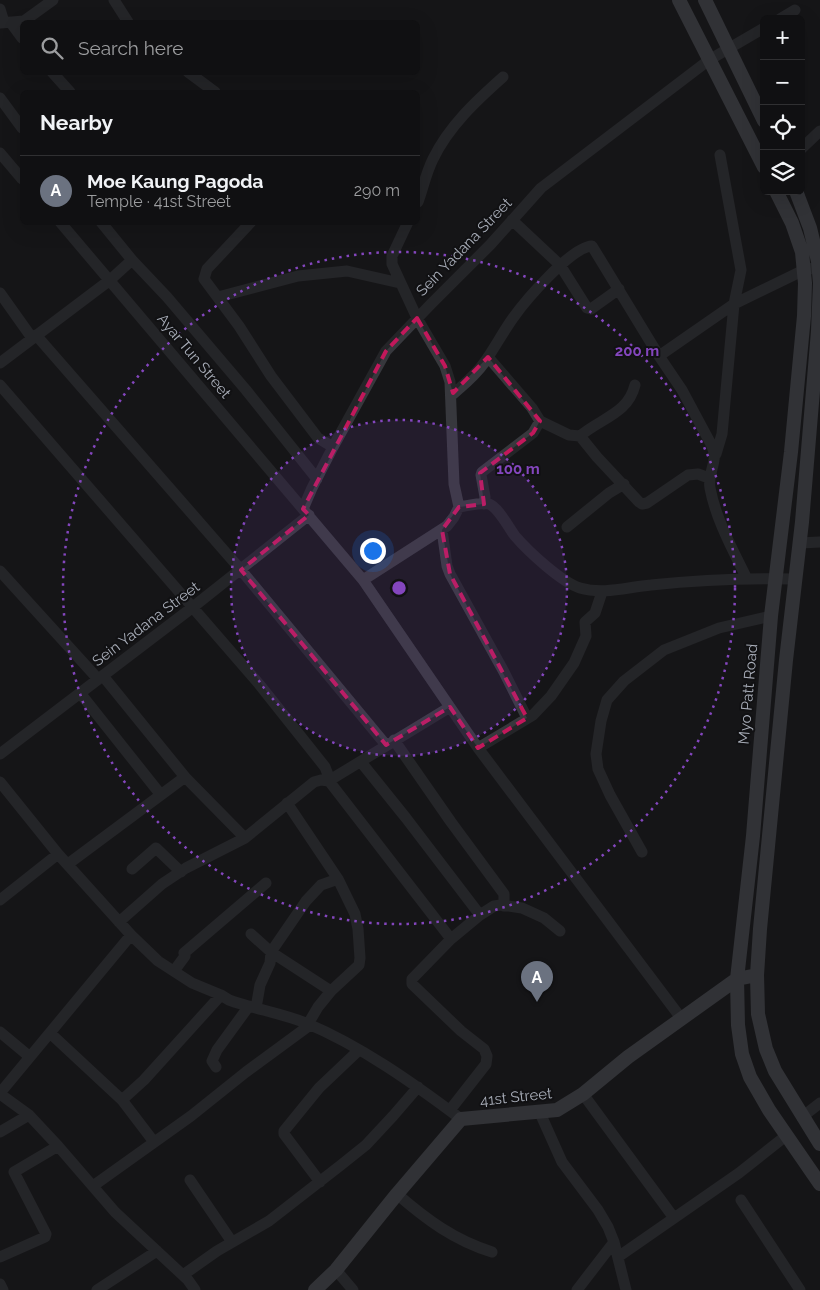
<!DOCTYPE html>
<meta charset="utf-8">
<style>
body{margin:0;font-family:Raleway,sans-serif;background:#1e1e20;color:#f1f3f6}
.controls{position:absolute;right:15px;top:15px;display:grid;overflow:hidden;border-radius:8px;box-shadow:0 5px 20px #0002}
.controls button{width:45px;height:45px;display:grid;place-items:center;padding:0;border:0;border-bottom:1px solid #303032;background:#101012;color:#f1f3f6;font:25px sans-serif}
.you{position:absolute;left:372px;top:550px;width:18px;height:18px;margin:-12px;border:4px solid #fff;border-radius:50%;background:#1a73e8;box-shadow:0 0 0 8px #1a73e833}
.badge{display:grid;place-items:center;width:32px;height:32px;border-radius:50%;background:#0f766e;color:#fff;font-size:16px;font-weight:700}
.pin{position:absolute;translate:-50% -41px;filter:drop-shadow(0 1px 2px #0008)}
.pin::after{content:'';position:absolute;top:26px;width:18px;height:15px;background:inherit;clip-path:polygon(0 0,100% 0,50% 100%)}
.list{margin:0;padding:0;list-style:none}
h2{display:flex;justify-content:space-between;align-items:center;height:65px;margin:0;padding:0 20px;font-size:21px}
h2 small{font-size:16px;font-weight:400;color:#9c9d9f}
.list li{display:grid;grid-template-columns:32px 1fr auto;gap:15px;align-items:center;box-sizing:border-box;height:70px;padding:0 20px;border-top:1px solid #303032}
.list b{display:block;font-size:19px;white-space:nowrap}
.list p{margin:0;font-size:16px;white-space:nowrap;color:#9c9d9f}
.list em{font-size:16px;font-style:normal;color:#9c9d9f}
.icon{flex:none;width:28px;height:28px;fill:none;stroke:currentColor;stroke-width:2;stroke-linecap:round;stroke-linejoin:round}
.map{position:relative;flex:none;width:820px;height:1290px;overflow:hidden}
.search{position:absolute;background:#101012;box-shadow:0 5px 20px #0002;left:20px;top:20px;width:400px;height:55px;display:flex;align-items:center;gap:12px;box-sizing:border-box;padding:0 18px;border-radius:8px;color:#9c9d9f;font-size:19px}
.panel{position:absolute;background:#101012;box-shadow:0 5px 20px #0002;left:20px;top:90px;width:400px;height:135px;border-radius:8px}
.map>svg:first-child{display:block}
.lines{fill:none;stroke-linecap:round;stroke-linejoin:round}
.minor{stroke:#37383d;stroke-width:11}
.major{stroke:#53555c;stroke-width:14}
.marked{fill:none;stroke:#c2185b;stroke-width:4;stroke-dasharray:10 6;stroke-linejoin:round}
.ring{fill:none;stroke:#8446be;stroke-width:2.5;stroke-dasharray:2.5 5}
.labels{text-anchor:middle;stroke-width:4;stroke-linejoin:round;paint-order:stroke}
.street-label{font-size:15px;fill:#a8adb8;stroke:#111113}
.centre{fill:#8446be;stroke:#111113;stroke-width:2.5}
.ring-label{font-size:15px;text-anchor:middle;font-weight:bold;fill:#8446be;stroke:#111113;stroke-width:4;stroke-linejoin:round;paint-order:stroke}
</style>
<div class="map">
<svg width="820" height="1290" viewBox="0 0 820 1290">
<rect width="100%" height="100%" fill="#161618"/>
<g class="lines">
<!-- minor -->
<path class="minor" d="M114,0l14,22
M0,9l4,13
M780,19l15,-9
M0,23l24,-2 29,-21
M11,23l11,15
M52,72l18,20
M188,72l27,20
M0,98l22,30
M801,149l19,-18
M0,153l22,26
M418,202c5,-14 8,-29 15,-43 16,-33 43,-58 70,-82
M512,220l48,45 27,43 4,1 28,-20
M60,222l303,358 115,168 203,270
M251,222l-44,47 -3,10 35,47 32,50 47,62 15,9
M132,260l35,37 79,93 71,89
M0,293l32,45
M218,297l80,-21 49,-5 53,12
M36,335l205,235 145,175
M659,356l75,-52 70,-34 15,-3
M0,363l110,-83 22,-20 -31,-38
M0,385l259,299 66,83 5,13 -1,1 122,158
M451,396c11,-10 24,-20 33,-33 10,-14 19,-31 29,-45 12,-17 58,-71 79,-72l67,110 23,34 30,56c7,16 -5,26 -2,42 6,32 23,62 37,91
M540,421l29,14 11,1 17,21 42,45 3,2 5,-1 41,-28 10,-1 11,4
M580,436c21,-18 48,-22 55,-51
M716,454l6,-20 12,-130 7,-34 -21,-115
M484,504l1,-7 -4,-22 1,-3 51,-39 7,-12 -8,-13 -44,-51
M459,507c8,-1 22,-5 30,-3 9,3 20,24 26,32 13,15 46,46 65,52 24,7 47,-1 71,-3 47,-5 98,-7 144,-6
M303,509l9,-21 21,-41 53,-96 45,-47 59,-59 51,-57 168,-128 55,-32
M567,527l42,-34 15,-9
M442,530l5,36 3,8 54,98 23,46
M800,543l20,-1
M0,571l98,108
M363,580l84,-54 7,-9 5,-10 -5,-23 -4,-102 -5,-16 -28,-48 -25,-54v-8l16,-34
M80,693l81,102
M394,740l57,82 53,72v12
M478,748l55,-33 18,-19 23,-33 12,-27 -1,-14 10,-9 7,-21
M0,754l193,-147 116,-92
M361,762l45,56 74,97
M185,777l60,61 69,-56 7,-2 8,1
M330,780l120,-73
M0,782l58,72 73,81 27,26 34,22 29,12 8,5c25,9 52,13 77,23 55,23 107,60 155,96
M287,803l51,76 17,35 3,15 2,29 -1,7 -28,26 -13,16 -10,17
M642,852l-32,-57 -12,-26 -2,-15 5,-33 6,-21 17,-19 40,-31 55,-22 52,-12
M68,864l117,-87 -82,-101
M132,869l24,-21 25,24
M0,900l58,-46
M119,922l43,-38 24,-16 59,-30
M251,934l20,18 60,39
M174,971l11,-15 -1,-3 82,-70
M256,1008l4,-23 10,-22 1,-11 35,-51 15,-16 17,-6
M0,1032l30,25
M50,1033l72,67 22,-20 77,-85
M216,1067l-4,-6 5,-11 32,-44
M0,1093l131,-158
M0,1094l29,21 29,31 57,66 73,68 7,10
M583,1094l91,124
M122,1100l32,42
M450,1110l36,-46 1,-8 -3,-7 -23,-18 -49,-47v-5l39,-40 29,-24 14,-9 7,-1 21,3 22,10 16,13
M540,1113l22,49 36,48 10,17 6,15 12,48
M802,1117l18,-14
M0,1132l29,-17
M190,1180l42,62
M320,1182l-36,-48v-3l35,-43 40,-38
M93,1186l98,-70 55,-44 64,-47
M397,1194c30,26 57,46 95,58
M741,1200l59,90
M0,1257l45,-20 1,-3 -32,-62 44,-26
M618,1257l121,-84 48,-38
M336,1270l17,20
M183,1275l34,-24 52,-30 72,-56 25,-20 27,-29 25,-29
M0,1284l3,6
M97,1290l60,-39
M577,1290l37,-48"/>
<!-- major -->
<path class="major" d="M679,0l85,167
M705,0l59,121
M776,191l16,32 10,29 3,31 -1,33 -13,136 -20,164 -18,220 -16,143 1,46 4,29 8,23 19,33 51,74
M796,191l14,37 8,33 2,22 -2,48 -16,191 -16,138 -26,269 -3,46 1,39 8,35 9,22 45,73
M315,1290l21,-20 61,-76 64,-75 96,-9 26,-16 45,-37 109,-78 20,-4"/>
</g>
<!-- marked area -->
<path d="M0 0H820V1290H0ZM417,318l28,48 8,27 35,-36 52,64 -7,12 -53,40 4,31 -25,3 -17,23 8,44 77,144 -49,30 -28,-41 -64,38 -145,-175 68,-55 -6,-6 83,-158z" fill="#161618" fill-opacity=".55" fill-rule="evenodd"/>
<path class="marked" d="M417,318l28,48 8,27 35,-36 52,64 -7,12 -53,40 4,31 -25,3 -17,23 8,44 77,144 -49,30 -28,-41 -64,38 -145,-175 68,-55 -6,-6 83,-158z"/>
<!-- distance rings -->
<circle cx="399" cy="588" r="168" fill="#8446be" fill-opacity=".12"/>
<g class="ring">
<circle cx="399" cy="588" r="168"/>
<circle cx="399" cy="588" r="336"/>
</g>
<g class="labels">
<!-- street labels -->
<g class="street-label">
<text transform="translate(464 247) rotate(-46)" y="5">Sein Yadana Street</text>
<text transform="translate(194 356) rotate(50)" y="5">Ayar Tun Street</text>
<text transform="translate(146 624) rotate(-37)" y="5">Sein Yadana Street</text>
<text transform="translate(748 694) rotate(-85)" y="5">Myo Patt Road</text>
<text transform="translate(516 1097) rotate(-6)" y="5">41st Street</text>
</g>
</g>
<circle cx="399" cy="588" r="8" class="centre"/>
<g class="ring-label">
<text x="637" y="356">200 m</text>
<text x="518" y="474">100 m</text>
</g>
</svg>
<div class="controls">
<button>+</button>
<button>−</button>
<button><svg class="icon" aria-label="locate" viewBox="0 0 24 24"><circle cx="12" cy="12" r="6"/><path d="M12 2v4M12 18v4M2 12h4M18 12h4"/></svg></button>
<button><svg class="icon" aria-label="layers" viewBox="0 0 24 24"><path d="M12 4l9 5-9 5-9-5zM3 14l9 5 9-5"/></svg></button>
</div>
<div class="you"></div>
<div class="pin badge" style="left:537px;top:1002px;background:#6b7280">A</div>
<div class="search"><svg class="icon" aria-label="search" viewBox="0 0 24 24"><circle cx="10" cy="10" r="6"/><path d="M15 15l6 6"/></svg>Search here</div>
<section class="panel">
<h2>Nearby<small></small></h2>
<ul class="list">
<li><span class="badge" style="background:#6b7280">A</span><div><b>Moe Kaung Pagoda</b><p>Temple · 41st Street</p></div><em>290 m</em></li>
</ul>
</section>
</div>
